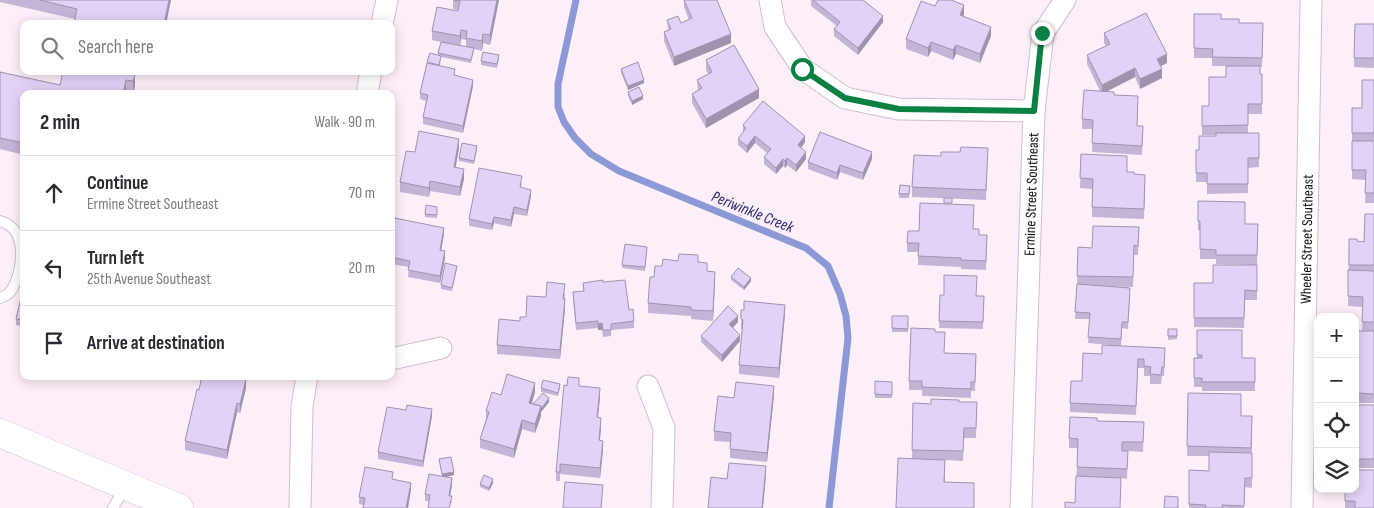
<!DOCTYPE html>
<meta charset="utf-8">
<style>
body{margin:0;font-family:"Sofia Sans Condensed",sans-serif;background:#f7f7f7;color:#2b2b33}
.controls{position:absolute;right:15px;bottom:15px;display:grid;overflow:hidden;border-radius:10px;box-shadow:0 2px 12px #0003}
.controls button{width:45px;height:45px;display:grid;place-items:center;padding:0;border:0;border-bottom:1px solid #e1e1e2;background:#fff;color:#2b2b33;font:25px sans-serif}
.stop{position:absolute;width:15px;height:15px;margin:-11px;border:4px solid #0b8043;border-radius:50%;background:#fff}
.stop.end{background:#0b8043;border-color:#fff;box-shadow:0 1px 5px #0008}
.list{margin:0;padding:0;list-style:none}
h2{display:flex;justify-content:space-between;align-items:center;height:65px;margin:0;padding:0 20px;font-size:21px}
h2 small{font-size:16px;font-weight:400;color:#7c7c81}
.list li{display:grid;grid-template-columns:32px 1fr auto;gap:15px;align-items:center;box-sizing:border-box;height:75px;padding:0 20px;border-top:1px solid #e1e1e2}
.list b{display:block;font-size:19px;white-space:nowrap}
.list p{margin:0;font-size:16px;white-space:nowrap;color:#7c7c81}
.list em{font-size:16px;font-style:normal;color:#7c7c81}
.icon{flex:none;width:28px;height:28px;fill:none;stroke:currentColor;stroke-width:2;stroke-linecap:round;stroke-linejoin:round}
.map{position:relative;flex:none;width:1374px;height:508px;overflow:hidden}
.search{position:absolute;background:#fff;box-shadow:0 2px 12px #0003;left:20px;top:20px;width:375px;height:55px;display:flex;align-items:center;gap:12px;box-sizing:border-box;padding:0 18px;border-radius:10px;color:#7c7c81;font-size:19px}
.panel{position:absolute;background:#fff;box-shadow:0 2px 12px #0003;left:20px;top:90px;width:375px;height:290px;border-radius:10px}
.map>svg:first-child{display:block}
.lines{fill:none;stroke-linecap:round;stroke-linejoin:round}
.stream{stroke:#8c99d6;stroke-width:7}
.lane-casing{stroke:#d2bdcc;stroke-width:12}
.street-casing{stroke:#d2bdcc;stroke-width:23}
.secondary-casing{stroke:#d2bdcc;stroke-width:29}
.lane{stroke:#fff;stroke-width:10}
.street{stroke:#fff;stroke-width:21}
.secondary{stroke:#fff;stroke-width:28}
.wall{fill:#c3b5d5;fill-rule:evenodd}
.shaded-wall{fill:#9f93ae}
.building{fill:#e3d2f8;stroke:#9f93ae}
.route{stroke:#0b8043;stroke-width:6}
.labels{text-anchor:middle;stroke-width:4;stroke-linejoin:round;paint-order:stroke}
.street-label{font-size:15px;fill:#181116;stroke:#fdeff9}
.water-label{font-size:16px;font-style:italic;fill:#252970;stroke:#fdeff9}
</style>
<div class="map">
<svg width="1374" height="508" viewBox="0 0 1374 508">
<rect width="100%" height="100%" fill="#fdeff9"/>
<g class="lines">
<!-- stream -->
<path class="stream" d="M576,0l-18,84v23l6,15 11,16 16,16 28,17 187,77 22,18 12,28 6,22 2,22 -19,170"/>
<!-- lane casing -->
<g class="lane-casing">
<path id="lane" d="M0,221c29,7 24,52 10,71 -2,3 -6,4 -10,6
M113,508l12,-21"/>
</g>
<!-- street casing -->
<g class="street-casing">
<g id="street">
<path d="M770,0l5,27 28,42 42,29 54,11 135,2"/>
<path d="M382,24l5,-24"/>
<path d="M367,94l4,-23"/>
<path d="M391,359l50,-11"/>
<path d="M648,386l16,42 -2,80"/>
<path d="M300,508l2,-102 5,-30"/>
<path id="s1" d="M1021,508l13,-397 9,-78 22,-33"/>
<path id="s2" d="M1302,508l9,-508"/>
</g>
</g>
<!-- secondary casing -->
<g class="secondary-casing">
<path id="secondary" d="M0,433l179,75"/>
</g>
<!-- lane -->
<use href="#lane" class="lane"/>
<!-- street -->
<use href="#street" class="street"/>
<!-- secondary -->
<use href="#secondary" class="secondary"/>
</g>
<!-- wall -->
<path class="wall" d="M0,0h171l-5,24h-92l1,-5 -75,-17z
M453,0h46l-9,45 -7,-2 -1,8 -8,-2 -3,14 -30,-6 -1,9 33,20 -10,47 -40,-9v-7l3,-16 -6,-2v-6l7,-30 11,-8v-2l17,-8 -23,-5v-9l26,-20v-1l-5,-1zM461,39l5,1v7l-6,-1z
M684,0h33l14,43 -57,23 -10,-25v-9l4,-2 -1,-10 14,3 8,-3 -5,-13z
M811,0h52l20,22 -25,33 -24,-19v-7l3,-3 -26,-20z
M935,6l29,8 -1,2 28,20 -11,27 -24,-9 -3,6 -22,-9 -3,6 -22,-8v-10z
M1194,14l45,9h24l-1,44h-2v7h2v40h-14v19h11v34l-11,1v25l-41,1v-12h-11v-32h3l17,-14v-1h-14v-29h7l17,-29v-11h-14v-8h-18z
M1355,24h19v44l-20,-1z
M1104,33l63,30 -7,3 2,12 -22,11 -5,-12 -28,14 31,15 -1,20 6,10 -1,19 -50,-3 1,-23h-11v-10l18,-28 -13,-27v-9l19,-9 -2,-3z
M499,59l-2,9 -16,-3v-4z
M706,60l53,38 -53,30 -14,-25v-9l6,-4 -1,-10 11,-6 -2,-4z
M621,69l23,14 -16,7 -7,-17z
M0,72l60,13 70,-11 5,1v11l-2,7 -7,-2 -102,3v61l-24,-6z
M1374,80v123h-9l1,-23 -14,-1v-71h10z
M628,92l15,7 -11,6 -4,-9z
M743,125l62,17 -4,6 5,11 -10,13 -9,-7 -2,3 -2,-2 -7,8 -12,-10v-7l3,-4 -12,-10 -8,10 -9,-8v-6l5,-7z
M459,148l-4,20 9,11 -4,17 -30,-5 -1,6 -29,-5v-10l15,-30z
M988,148l-2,52 -74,-3v-10l29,-31z
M477,150l-3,14 -15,-3v-3z
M1081,154l53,20 11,1 -1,44 -52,-2v-28l-12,-1z
M872,159l-9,21 -23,-8 -3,8 -29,-11v-7z
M522,183l-1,5 10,8 -4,20 -13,-2 -3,13 -17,-4 -2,7 -23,-4v-7z
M900,185l10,1 -1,12h-10z
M1198,201l47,23h13l-1,41 -41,-1v-5h-16v-29h-2z
M952,204l35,40 -1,26 -25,-1v-2l-43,-2v-13h-11v-9l12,-12z
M437,210v8l-12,-1v-3z
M1374,214v189h-16v-20h-3v-43h1l6,-9 1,-24 -15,-1 1,-67 8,2 7,1z
M1139,227l-1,28h-4l-1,32 -37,-1 34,9 -2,34 -6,-1 -1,18 -33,-3 2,-24h-15l2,-35 1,-37 14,1z
M444,234l-3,16 4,8 -5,25 -32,-6 1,-10 -18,-3v-29z
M647,251l-2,20 -23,-3v-3z
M698,262l9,9 8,10 -2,40 -22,-2v-3l-43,-3v-10l14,-37z
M1257,265v35h-12l-1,28 -50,-1v-44h19z
M457,269l-5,22 -11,-2v-4z
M731,277l20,4 -7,9 -13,-10z
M603,282l26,28 5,11v7l-23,2v6l-8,1 -1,-7h-4v-2l-22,2 -3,-32v-6l10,-1v-8z
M24,285v42l-8,-2v-6z
M565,293v16l-5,50 -63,-5v-9l23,-24 6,-4 20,-20z
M940,295l44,1 -1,33 -44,-1z
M785,314l-6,64 -40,-4v-9l3,-36h-1v-10z
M892,316h16v16h-16z
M738,322l-5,6 7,13 -18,21 -21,-20v-6z
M1168,329l9,7v3l-9,1z
M1197,330l45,28h13v33h-53v-4h-8v-29h3z
M945,353l31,1 -1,37h-4v7l-49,-2v-6h-13v-9z
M1083,353l82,4 -1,19h-2l-1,8h-11v-8h-6v-8h-6l-2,47 -66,-3v-9l12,-22z
M875,381l17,1v16h-17z
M579,386l21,11 -2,20 3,10 -1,13 3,10 -3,28 -40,-4v7h-4v-9z
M246,388l-6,25 -3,-1 -10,47 -42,-9v-9z
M541,388h19l-2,8 -17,-4z
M535,392l-3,12h1l16,-2 -8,10v4l-6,17 -13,-4 -8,29 -34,-10v-9l6,-19v-9l15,-16z
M1188,393l53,23h11v72l-7,-1 -1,21h-55v-38l20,1v-15h-22z
M774,395l-7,67 -37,-4v-16l-16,-1v-10l20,-33z
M959,402h18l-1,36h-12l-1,23 -18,-1v22l29,26 -62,-50 1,-55 18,1z
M1355,405h19v63h-19z
M432,416l-9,51 -45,-8v-7z
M1097,421l47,1 -1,30 -15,-1 -1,28 -6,-1 -46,25 3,-55h-9v-10z
M439,459l15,16 -9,2 7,8 -2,11 2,7 -27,-2v-7l17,-18z
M393,479l18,10 -3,19h-45v-3l-4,-1v-7z
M493,483l-4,8 -9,-4v-3z
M1345,489l29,19h-29z"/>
<!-- shaded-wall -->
<path class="shaded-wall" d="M169,0h2l-5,24h-2z
M497,0h2l-9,45v-10z
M964,5v9l-4,10v-9z
M883,16v6l-25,33v-7z
M991,27v9l-11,27v-9z
M461,30v9l-1,7v-10z
M483,34v9l-1,8v-10z
M731,34v9l-57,23v-9z
M931,42v9l-3,6v-9z
M956,45v9l-3,6v-10z
M1167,54v9l-10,5v-9z
M1135,68v9l-33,17v-9z
M1162,69v9l-22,11v-10z
M135,75v11l-2,7v-12z
M126,80v14h-3z
M473,80v6l-10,47v-7z
M644,80v3l-16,7v-4z
M759,89v9l-53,30v-9z
M643,96v3l-11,6v-4z
M755,136v7l-8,10v-7z
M805,136v6l-7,10v-7z
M459,139v9l-5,29v-10z
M806,152v7l-10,13v-7z
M872,152v7l-9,21v-7z
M787,158v7l-2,3v-7z
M783,159v7l-7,8v-6z
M840,165v7l-3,8v-7z
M464,169v10l-4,17v-9z
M430,181v10l-1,6v-9z
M531,190v6l-4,20v-6z
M514,207v7l-3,13v-7z
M494,217v6l-2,7v-6z
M444,228v6l-4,23v-7z
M445,251v7l-5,25v-7z
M715,272v9l-2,40v-10z
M751,278v3l-7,9v-3z
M565,299v10l-5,50v-9z
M785,305v9l-6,64v-10z
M738,316v6l-9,9v-7z
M602,323v7h-4v-6z
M740,335v6l-18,21v-7z
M246,379v9l-6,25v-9z
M535,383v9l-6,20v-9z
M774,386v9l-7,67v-9z
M600,388v9l-3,30v-10z
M549,398v4l-8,10v4l-6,17v-9l6,-18z
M237,403v9l-10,47v-9z
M432,409v7l-9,51v-6z
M601,418v9l-2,23v-10z
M522,420v9l-8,29v-9z
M603,441v9l-3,28v-10z
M766,466v10l-3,32h-1z
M454,472v3l-12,3v-4z
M452,478v7l-3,17v-6z
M493,479v4l-4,8v-3z
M411,483v6l-3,19h-2z"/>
<!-- building -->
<path class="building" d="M40,0h129l-5,24h-16l-9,-2v2h-65l3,-15z
M454,0h43l-7,35 -7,-1 -1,7 -16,-3 1,-7 -6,-1 -1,6 -28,-5 5,-24 21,4 2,-10z
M684,0h33l14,34 -57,23 -10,-25 7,-3 -4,-9 11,-4 3,7 11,-5z
M813,0h50l20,16 -25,32 -24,-19 6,-7z
M938,0h13l13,5 -4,10 31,12 -11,27 -24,-9 -3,5 -22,-8 -3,6 -22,-9 15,-38 14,5z
M1146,13l21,41 -10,5 5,10 -22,10 -5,-11 -33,17 -15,-30 23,-11 -6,-11z
M1194,14h27v5h18v4h24l-1,35 -50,-1 1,-8 -19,-1z
M1355,24h19v34h-20z
M441,42l33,6 -3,12 -33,-7z
M734,45l25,44 -53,30 -14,-25 10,-6 -5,-8 15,-8 -6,-12z
M483,52l16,3 -2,9 -16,-3z
M430,53l11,3 -2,9 -12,-3z
M638,62l6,18 -16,6 -7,-17z
M427,63l28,6 -1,6 19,5 -10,46 -40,-9 5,-22 -8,-2z
M1226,66h34v8h2v30h-14v21l-46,1v-20h7v-29h17z
M63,71h65v2l7,2 -2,6 -7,-1 -3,14h-99v49l-24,-5v-66l60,13z
M1362,80h12v53h-22v-25h10z
M639,87l4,9 -11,5 -4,-9z
M1084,90l30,2v3l24,1 -1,30h6l-1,20 -50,-3 1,-23 -11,-1z
M763,101l42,35 -7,9 8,7 -10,13 -9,-7 -2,3 -2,-2 -7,9 -12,-11 7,-8 -16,-13 -8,10 -9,-7 8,-11 -3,-3z
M419,131l40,8 -5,28 10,2 -4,18 -30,-6 -1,7 -29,-6 6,-31 9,1z
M820,132l52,20 -9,21 -23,-8 -3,8 -29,-11z
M1216,133h43v25h-11v26h-41v-11h-11v-23h3v-14h17z
M1352,141h22v52h-9l1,-23h-14z
M462,143l15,3 -3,15 -15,-3z
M961,147l27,1 -2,42 -74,-3 2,-32 27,1v-4h19z
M1081,154l46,2v16h7v2l11,1 -1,34 -52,-2 1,-28 -13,-1z
M479,168l43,8 -2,11 11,3 -4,20 -13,-3 -3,13 -17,-3 -2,7 -23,-5z
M900,185l10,1 -1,8h-10z
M944,198h8v5h-8z
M1198,201l47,1v22h13l-1,31h-41v-5l-16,-1v-28h-2z
M920,203l54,2 -1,24h6v6h8l-1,26 -25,-1v-2l-43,-2 1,-13h-12l1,-12h11z
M426,205l11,2v8l-12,-1z
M1365,214h9v51h-25v-26h8v2l7,1z
M395,218l49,10 -4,22 5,1 -5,25 -32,-6 2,-9 -19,-4v-22z
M1093,226l46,1 -1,19 -4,-1 -1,32 -56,-1 1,-29 14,1z
M625,244l22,3 -2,20 -23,-2z
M679,254l19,1v7l9,1v8l8,1 -2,39 -22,-1v-3l-43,-4 2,-26h4l1,-11h7l1,-7 15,2z
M445,263l12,3 -5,22 -11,-3z
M1213,265h44v26l-12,-1 -1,28h-50v-35h19z
M738,268l13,10 -7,9 -13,-10z
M1348,270l26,1v51h-12l1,-25 -15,-1z
M944,275l33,1 -1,20h8l-1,26 -44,-1 1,-26h4z
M603,280v2l22,-2 4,30 4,-1 1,12 -23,3v6h-8l-1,-7 -4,1v-3l-22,2 -3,-31 11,-1 -1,-8z
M547,282l18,2 -2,15h2l-5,51 -63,-5 2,-26 21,2v-4h6l1,-21 19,1z
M1077,284l53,4 -2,34h-6l-1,17 -33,-2 2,-24 -15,-1z
M24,285v35l-8,-1z
M744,301l41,4 -6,63 -40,-3 4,-45 -2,-1v-9h3z
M728,306l10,10 -9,8 11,11 -18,20 -21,-19z
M892,316h16v13l-16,-1z
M911,328l24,1v3h10l-1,21 32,1 -1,28h-4v7l-49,-2v-6h-13z
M1168,329h9v7h-9z
M1197,330h45v28h13v24h-53v-4h-8v-20h8v-3h-5z
M1357,331h17v63l-16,-1v-20h-3v-33h1z
M1102,345l63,3 -1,19h-2l-1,8 -11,-1 1,-7 -7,-1v-7h-6l-2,47 -66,-3 1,-22h11l1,-28 19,1z
M507,374l28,9 -6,20 12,3 -6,18 -13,-4 -8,29 -34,-10 9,-27 -3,-1 6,-19 9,3z
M202,376h31l13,3 -6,25 -3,-1 -10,47 -42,-9 12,-52 2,1z
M568,377l11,1v8l21,2 -3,29 4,1 -2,22 4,1 -3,27 -40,-4v8h-4l8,-87 3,1z
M543,380l17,4 -2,9 -17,-5z
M875,381l17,1v13l-17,-1z
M736,382l38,4 -7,67 -37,-4 1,-16 -17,-2 4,-35 16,2z
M543,393l6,5 -8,11v-3l-8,-2z
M1188,393l53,1v22h11l-1,32 -64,-2z
M931,399l28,1v2h18l-1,26h-12l-1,23 -51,-1 1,-47 18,1z
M407,405l25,4 -9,52 -45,-9 9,-45 19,3z
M1355,405h19v54h-19z
M1070,417l27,1v3l47,1 -1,20h-21v9h6l-1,18 -50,-2 1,-28 -9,-1z
M1209,452l43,1v25h-7l-1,28 -22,-1v3h-17l1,-3 -17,-1v-34l20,1z
M451,457l3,15 -12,2 -3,-15z
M898,458l47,2 -1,22 30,1v25h-78z
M729,463l37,3 -4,42h-54l3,-31 16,2z
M365,467l28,5 -1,7 19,4 -5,25h-43l2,-10 -6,-1z
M1355,470h19v38h-19v-7h-10v-12h10z
M429,474l23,4 -3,18h3l-3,12h-21l2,-13 -5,-1z
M484,475l9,4 -4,9 -9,-4z
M1076,476l45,2 -1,30h-55v-6l10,1z
M565,482l38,3 -2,23h-38z
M1165,496l13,1v11h-14z"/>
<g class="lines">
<!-- route -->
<path class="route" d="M802,69l43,29 54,11 135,2 8,-78"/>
</g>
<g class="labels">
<!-- street labels -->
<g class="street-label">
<text dy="5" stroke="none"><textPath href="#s1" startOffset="314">Ermine Street Southeast</textPath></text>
<text dy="5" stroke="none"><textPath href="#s2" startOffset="269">Wheeler Street Southeast</textPath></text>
</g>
<!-- water labels -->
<g class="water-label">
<text transform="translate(753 211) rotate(22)" y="6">Periwinkle Creek</text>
</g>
</g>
</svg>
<div class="controls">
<button>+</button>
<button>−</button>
<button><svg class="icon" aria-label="locate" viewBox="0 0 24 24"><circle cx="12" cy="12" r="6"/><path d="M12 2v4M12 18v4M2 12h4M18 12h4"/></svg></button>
<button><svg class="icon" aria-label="layers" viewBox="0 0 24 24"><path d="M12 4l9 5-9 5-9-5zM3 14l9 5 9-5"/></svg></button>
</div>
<div class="stop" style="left:802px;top:69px"></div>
<div class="stop end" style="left:1042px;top:33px"></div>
<div class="search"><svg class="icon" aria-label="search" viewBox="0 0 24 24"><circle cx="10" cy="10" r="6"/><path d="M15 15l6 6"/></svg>Search here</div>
<section class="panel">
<h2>2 min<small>Walk · 90 m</small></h2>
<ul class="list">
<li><svg class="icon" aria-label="ahead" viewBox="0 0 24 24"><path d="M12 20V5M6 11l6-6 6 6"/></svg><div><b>Continue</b><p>Ermine Street Southeast</p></div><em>70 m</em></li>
<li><svg class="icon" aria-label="left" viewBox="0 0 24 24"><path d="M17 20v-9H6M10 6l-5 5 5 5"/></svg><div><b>Turn left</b><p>25th Avenue Southeast</p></div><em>20 m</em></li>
<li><svg class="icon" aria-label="arrive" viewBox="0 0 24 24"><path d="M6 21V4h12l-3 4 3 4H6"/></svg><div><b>Arrive at destination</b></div></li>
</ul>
</section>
</div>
